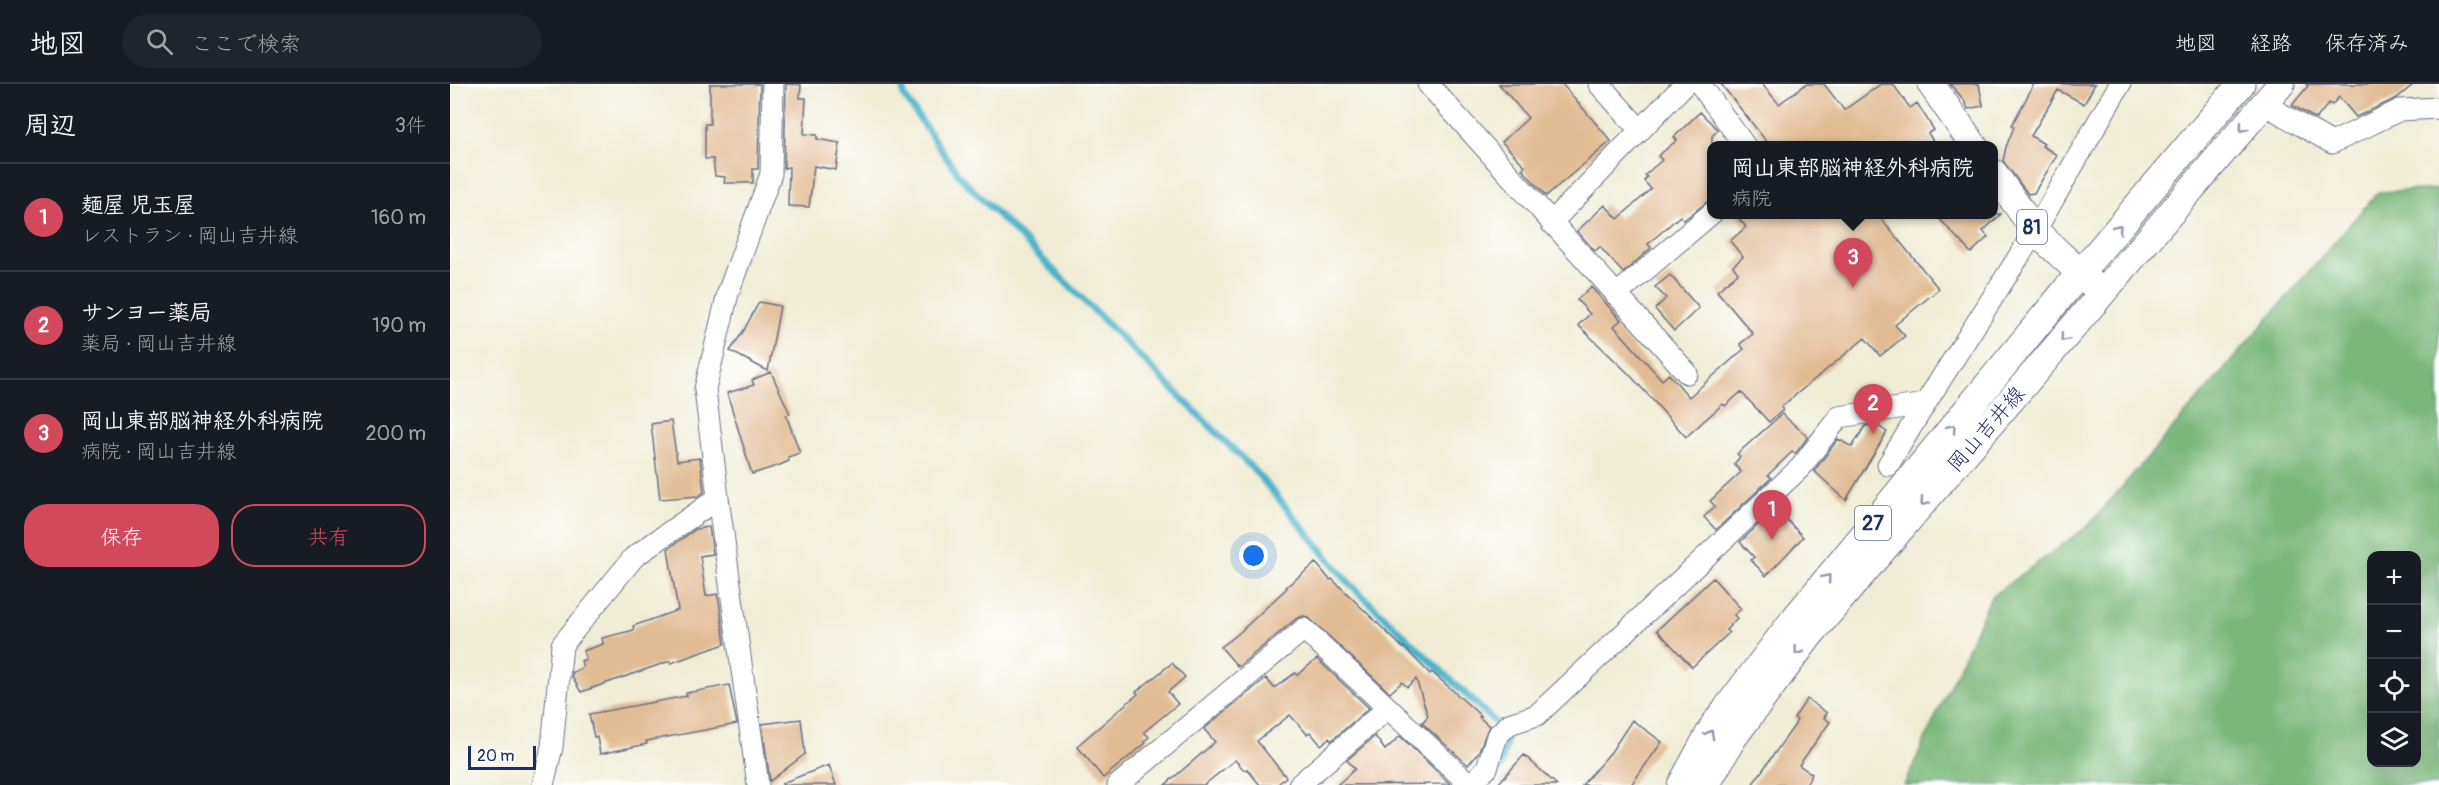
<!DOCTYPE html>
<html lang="ja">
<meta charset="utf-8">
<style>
body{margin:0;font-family:Pangolin,"Klee One",sans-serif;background:#20242c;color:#f1f3f6}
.controls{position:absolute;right:18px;bottom:18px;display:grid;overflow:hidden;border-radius:12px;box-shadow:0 6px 24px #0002}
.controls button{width:54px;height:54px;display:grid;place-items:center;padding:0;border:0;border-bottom:2px solid #363941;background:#171b24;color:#f1f3f6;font:30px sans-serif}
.scale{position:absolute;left:18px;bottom:15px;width:68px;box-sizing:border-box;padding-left:6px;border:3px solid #1b2f5e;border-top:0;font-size:16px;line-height:21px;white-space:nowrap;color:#1b2f5e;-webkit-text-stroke:4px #fff;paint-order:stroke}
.you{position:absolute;left:804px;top:472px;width:21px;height:21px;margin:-15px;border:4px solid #fff;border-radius:50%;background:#1a73e8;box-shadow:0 0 0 9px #1a73e833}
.badge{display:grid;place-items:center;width:39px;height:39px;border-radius:50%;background:#d1495b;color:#fff;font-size:20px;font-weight:700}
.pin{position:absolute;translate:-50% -50px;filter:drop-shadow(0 2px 3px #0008)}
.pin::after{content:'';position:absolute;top:32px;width:21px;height:18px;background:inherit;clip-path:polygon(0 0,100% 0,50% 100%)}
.popup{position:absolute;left:1257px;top:57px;width:291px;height:78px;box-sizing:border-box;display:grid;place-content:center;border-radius:12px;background:#171b24;filter:drop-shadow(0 2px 4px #0005);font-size:20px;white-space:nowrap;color:#9ea1a6}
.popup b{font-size:22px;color:#f1f3f6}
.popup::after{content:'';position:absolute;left:50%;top:100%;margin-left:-12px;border:12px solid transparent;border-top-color:#171b24}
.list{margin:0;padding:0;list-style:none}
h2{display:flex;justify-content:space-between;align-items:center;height:78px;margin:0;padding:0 24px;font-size:26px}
h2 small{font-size:20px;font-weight:400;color:#9ea1a6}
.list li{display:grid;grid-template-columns:39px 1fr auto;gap:18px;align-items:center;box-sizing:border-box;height:108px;padding:0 24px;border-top:2px solid #363941}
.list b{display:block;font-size:22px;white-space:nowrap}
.list p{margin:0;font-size:20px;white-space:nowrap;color:#9ea1a6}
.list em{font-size:20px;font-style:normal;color:#9ea1a6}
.actions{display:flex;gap:12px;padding:18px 24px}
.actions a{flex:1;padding:14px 0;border:2px solid #d1495b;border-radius:24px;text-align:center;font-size:21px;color:#d1495b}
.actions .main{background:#d1495b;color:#fff}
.icon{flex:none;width:33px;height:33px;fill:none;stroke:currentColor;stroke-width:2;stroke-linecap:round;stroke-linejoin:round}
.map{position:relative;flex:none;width:1989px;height:701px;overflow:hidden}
header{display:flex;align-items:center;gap:36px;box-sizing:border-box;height:84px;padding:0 30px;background:#171b24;border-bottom:2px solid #363941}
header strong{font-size:28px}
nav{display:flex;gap:33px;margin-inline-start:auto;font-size:21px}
.search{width:420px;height:54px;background:#20242c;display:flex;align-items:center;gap:15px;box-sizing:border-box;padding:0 21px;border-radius:33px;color:#9ea1a6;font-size:22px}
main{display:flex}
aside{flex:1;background:#171b24}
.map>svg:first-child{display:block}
.forest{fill:#79b879;stroke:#4a746c;stroke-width:1.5;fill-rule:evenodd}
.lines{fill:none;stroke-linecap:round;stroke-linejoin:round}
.stream{stroke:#4ab2c9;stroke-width:7}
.building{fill:#e1bb93}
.minor-casing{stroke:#667188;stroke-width:23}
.major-casing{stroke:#667188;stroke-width:29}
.minor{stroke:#fff;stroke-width:21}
.major{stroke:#fff;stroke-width:27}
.oneway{stroke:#8d97ae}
.labels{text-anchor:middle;stroke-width:4.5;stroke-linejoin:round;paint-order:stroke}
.shield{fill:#fff;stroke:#5f6d8e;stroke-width:1.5}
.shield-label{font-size:20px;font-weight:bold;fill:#1b2f5e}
.street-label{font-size:21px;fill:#1b2f5e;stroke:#fff}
</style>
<header>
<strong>地図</strong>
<div class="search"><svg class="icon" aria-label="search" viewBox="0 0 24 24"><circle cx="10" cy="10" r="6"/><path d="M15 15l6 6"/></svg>ここで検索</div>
<nav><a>地図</a><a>経路</a><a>保存済み</a></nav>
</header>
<main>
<aside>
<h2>周辺<small>3件</small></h2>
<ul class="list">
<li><span class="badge">1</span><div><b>麺屋 児玉屋</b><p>レストラン · 岡山吉井線</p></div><em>160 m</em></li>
<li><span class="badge">2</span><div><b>サンヨー薬局</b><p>薬局 · 岡山吉井線</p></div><em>190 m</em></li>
<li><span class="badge">3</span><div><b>岡山東部脳神経外科病院</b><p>病院 · 岡山吉井線</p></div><em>200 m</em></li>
</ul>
<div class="actions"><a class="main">保存</a><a>共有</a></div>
</aside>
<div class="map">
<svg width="1989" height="701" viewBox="0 0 1989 701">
<rect width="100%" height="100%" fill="#fff"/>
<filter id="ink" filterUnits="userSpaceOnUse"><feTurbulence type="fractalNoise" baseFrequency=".0167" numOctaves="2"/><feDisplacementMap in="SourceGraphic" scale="12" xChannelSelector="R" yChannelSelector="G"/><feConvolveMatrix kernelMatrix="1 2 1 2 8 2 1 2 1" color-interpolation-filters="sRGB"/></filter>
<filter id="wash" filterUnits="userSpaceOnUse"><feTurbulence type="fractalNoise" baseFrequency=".008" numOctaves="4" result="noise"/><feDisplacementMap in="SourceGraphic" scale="24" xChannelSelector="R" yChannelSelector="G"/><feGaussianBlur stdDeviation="1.35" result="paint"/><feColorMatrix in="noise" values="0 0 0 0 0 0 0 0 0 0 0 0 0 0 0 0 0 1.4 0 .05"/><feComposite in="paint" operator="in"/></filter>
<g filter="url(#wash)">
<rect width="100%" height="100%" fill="#f0ecd5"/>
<!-- forest -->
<path class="forest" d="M1989,105v596h-535l87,-188 97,-71 290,-334zM1922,472h44v206h-44z"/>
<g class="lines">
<!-- stream -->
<path class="stream" d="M453,0l1,12 56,81 298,297 91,109 146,139 12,17 -7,30 -8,8"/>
</g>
<g id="blocks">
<!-- building -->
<path class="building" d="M260,0h50l-2,85h-5v14h-29l1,-6 -10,-1 -2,-17h-8v-35h5z
M336,0l15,1 -1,13h6l-2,36 13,1v4l23,4 -4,27 -22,-4 -5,41 -21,-1 1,-39 -5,1z
M1049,0h63l49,57 -65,55 -24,-27 3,-3 -23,-24 26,-24z
M1271,0h41l17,20 27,-20h18l20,26 37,-26h12l17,24 7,-5 17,27 -6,3 8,13h-166z
M1500,0h29l4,22 -15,3 -4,-9z
M1584,0h61l-11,20 -26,-14 -27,46 13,8 -2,2 15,9 -23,38 -6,1 -25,-33 3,-14 8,-20 -2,-2z
M1856,0h108l-17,14 -41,19 -17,-20 -7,8 -3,-2 -13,16 -24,-14 16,-19z
M1250,28l18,18 -6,6v62l-28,22 -4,-4 -32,28 3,4 -28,25 -23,-26 -5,4 -18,-20 28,-26 13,14 33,-30 -7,-8 3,-4 -2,-2 17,-15 -4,-4 19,-16 -3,-3z
M1285,130h142l62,75 -44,36 10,11 -25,20 -15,-18 -84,69 2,3 -14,12 -28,-30 -16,14 -2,-2 -37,33 -57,-63 -51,-49 12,-11 -13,-14 14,-13 30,33 -7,6 48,54 7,-6 20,23 55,-48 -4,-5 13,-10 -36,-43 21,-18 -5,-7 10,-9 -13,-16 16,-14z
M1485,130h66l-18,17 5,6 -17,16z
M1220,191l29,33 -25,23 -19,-22 11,-11 -11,-11z
M309,218l21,4 -12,65 -38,-20 14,-21z
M321,288l19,42 -4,1 14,38 -12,4 1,4 -9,4 -28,9 -25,-81 27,-8 -2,-5z
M1332,330l26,23 -13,17 -3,-2 -24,23 3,3 -55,52 -12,-13 11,-11 -5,-5 31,-29 -7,-8 6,-7 -3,-3z
M221,337l6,40 23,-3 4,34 -5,4 -39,3 -9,-75z
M1425,340l12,8 -41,68 -32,-29 24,-32 14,8 13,-21z
M1326,424l27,29 -37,39 -15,-16 3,-3 -14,-15z
M259,443l4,27 -13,2 6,40 11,-2 2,7 6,43 -54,19 -1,-2 -89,31 -9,-15v-4l11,-6 -2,-6 5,-2 -3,-8 20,-7 -1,-6 32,-8 -1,-4 45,-16 -10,-61 28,-20z
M866,479l14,17 2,-1 71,69 1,-1 26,27 2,-2 49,44 -2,1 10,9 -11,27 -10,12 -46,-42 6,-7 -12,-37 -9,8 -5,-5 -12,11 -82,-76 -5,-1 -7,3 -58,48 -17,-20 17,-13 49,-46 -1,-1z
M1263,494l28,31 -7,6 3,3 -11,12 3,3 -37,34 -35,-37z
M867,575l52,49 -38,33 -2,-3 -8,7 -11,-13 -3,2 -17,-19 -33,26 29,36 -9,8h-17l-13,-16 -3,1 -9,-10 -31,25h-39l50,-43 -11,-13 62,-51 8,10 21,-15 2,2z
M722,579l13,14 -17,15 10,12 -34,28 5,5 -5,4 2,2 -43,35 -26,-32 50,-43 11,-9 -2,-2z
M279,601l8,39 -91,17 1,3 -47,10 -3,-17h-3l-5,-23 98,-18 -1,-3z
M1357,615l20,14 -3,5 6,4 -31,43 13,9 -6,11h-54l42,-59 3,-6 -3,-2z
M351,635l4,35 -35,27 -8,-57z
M1182,636l30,22 -31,43h-49l29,-33z
M925,652l10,14 15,-14 50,48 -113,1 18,-16 -8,-9z
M1074,671l33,30h-60z
M379,681l7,20h-54v-2z"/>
</g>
</g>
<g filter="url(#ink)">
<use href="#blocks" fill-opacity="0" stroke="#667188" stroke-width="1.5"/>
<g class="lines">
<!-- minor casing -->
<g class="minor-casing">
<path id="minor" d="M978,0l259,289
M1149,0l41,46
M1250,0l45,62
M1814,20l68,39 68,-33 39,-2
M1101,139l134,-139
M1166,211l96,-82
M1438,381l37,-61
M93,701l9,-38 10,-102 72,-88 84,-59
M308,701l-40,-287 -13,-109 23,-96 43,-119 2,-90
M668,701l186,-156 166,156
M849,701l89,-77
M1020,701l17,-17 10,-32 12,-12 28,-9 264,-248 38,-50 86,-13 110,-173 85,-147"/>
</g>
<!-- major casing -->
<g class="major-casing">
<path id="major" d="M1481,0l43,62
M1544,89l41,58 57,53
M1231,701l33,-60 81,-107 285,-345 161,-189
M1256,701l27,-47 77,-103 471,-551"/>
</g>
<!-- minor -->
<use href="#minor" class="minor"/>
<!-- major -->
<use href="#major" class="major"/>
</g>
<!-- one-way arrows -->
<defs><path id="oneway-chevron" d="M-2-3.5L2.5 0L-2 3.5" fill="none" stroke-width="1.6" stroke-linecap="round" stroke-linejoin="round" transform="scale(1.5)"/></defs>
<g class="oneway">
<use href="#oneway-chevron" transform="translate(1793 44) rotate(131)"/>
<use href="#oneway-chevron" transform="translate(1668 144) rotate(-50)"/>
<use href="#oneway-chevron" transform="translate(1614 254) rotate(131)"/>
<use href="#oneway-chevron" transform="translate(1502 344) rotate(-50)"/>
<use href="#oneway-chevron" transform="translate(1474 418) rotate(131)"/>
<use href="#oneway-chevron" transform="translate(1377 494) rotate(-50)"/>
<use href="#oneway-chevron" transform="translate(1348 567) rotate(127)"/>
<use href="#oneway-chevron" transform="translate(1260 650) rotate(-61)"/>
</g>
</g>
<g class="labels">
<!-- shield labels -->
<g class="shield">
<rect x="1567" y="126" width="30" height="34" rx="4.5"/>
<rect x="1405" y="422" width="36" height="34" rx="4.5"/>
</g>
<g class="shield-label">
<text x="1582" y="150">81</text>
<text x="1423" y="446">27</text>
</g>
<!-- street labels -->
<g class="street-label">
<text transform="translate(1536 345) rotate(-49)" y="7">岡山吉井線</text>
</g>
</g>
</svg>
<div class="controls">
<button>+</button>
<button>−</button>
<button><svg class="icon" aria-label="locate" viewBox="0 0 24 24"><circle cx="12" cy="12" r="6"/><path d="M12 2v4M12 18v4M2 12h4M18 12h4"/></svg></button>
<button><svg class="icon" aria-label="layers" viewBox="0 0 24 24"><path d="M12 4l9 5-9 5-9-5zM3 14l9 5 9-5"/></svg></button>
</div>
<div class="scale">20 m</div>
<div class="you"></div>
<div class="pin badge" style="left:1322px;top:456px">1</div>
<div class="pin badge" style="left:1423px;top:350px">2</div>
<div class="pin badge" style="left:1403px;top:204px">3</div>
<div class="popup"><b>岡山東部脳神経外科病院</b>病院</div>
</div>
</main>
